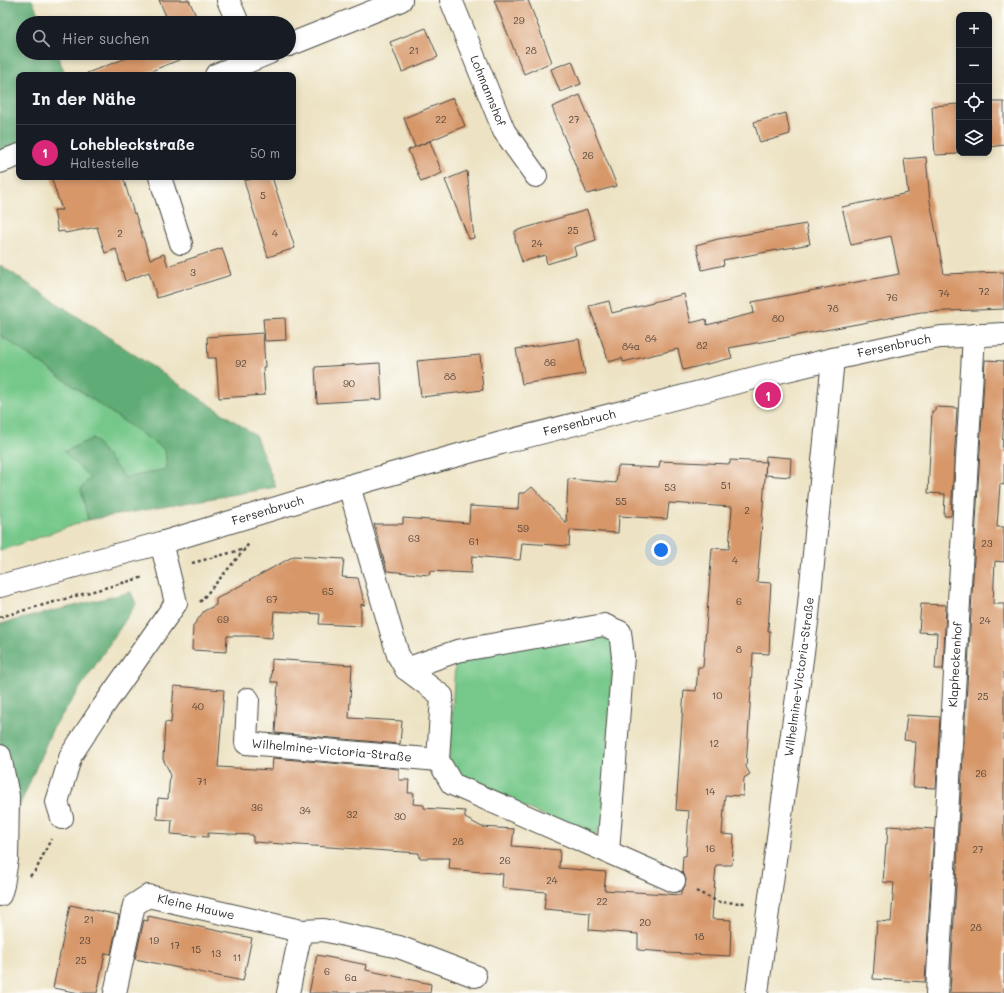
<!DOCTYPE html>
<html lang="de">
<meta charset="utf-8">
<style>
body{margin:0;font-family:Mali,sans-serif;background:#20242c;color:#f1f3f6}
.controls{position:absolute;right:12px;top:12px;display:grid;overflow:hidden;border-radius:8px;box-shadow:0 2px 6px #0003}
.controls button{width:36px;height:36px;display:grid;place-items:center;padding:0;border:0;border-bottom:1px solid #363941;background:#171b24;color:#f1f3f6;font:20px sans-serif}
.you{position:absolute;left:661px;top:550px;width:14px;height:14px;margin:-10px;border:3px solid #fff;border-radius:50%;background:#1a73e8;box-shadow:0 0 0 6px #1a73e833}
.badge{display:grid;place-items:center;width:26px;height:26px;border-radius:50%;background:#db2777;color:#fff;font-size:13px;font-weight:700}
.pin{position:absolute;translate:-50% -50%;border:2px solid #fff;box-shadow:0 1px 4px #0006}
.list{margin:0;padding:0;list-style:none}
h2{display:flex;justify-content:space-between;align-items:center;height:52px;margin:0;padding:0 16px;font-size:17px}
h2 small{font-size:13px;font-weight:400;color:#9ea1a6}
.list li{display:grid;grid-template-columns:26px 1fr auto;gap:12px;align-items:center;box-sizing:border-box;height:56px;padding:0 16px;border-top:1px solid #363941}
.list b{display:block;font-size:15px;white-space:nowrap}
.list p{margin:0;font-size:13px;white-space:nowrap;color:#9ea1a6}
.list em{font-size:13px;font-style:normal;color:#9ea1a6}
.icon{flex:none;width:22px;height:22px;fill:none;stroke:currentColor;stroke-width:2;stroke-linecap:round;stroke-linejoin:round}
.map{position:relative;flex:none;width:1004px;height:993px;overflow:hidden}
.search{position:absolute;background:#171b24;box-shadow:0 2px 6px #0003;left:16px;top:16px;width:280px;height:44px;display:flex;align-items:center;gap:10px;box-sizing:border-box;padding:0 14px;border-radius:22px;color:#9ea1a6;font-size:15px}
.panel{position:absolute;background:#171b24;box-shadow:0 2px 6px #0003;left:16px;top:72px;width:280px;height:108px;border-radius:8px}
.map>svg:first-child{display:block}
.green{fill:#76c88a;stroke:#507a5a}
.forest{fill:#60ac76;stroke:#466c50}
.building{fill:#d79769}
.lines{fill:none;stroke-linecap:round;stroke-linejoin:round}
.minor-casing{stroke:#484742;stroke-width:24}
.tertiary-casing{stroke:#484742;stroke-width:24}
.path{stroke:#484742;stroke-width:2.5;stroke-dasharray:3 3;stroke-linecap:butt}
.minor{stroke:#fff;stroke-width:22}
.tertiary{stroke:#fff;stroke-width:22}
.labels{text-anchor:middle;stroke-width:3.5;stroke-linejoin:round;paint-order:stroke}
.number-label{font-size:10px;fill:#56463a}
.street-label{font-size:12px;fill:#2b2b2b;stroke:#fdfcf7}
</style>
<div class="map">
<svg width="1004" height="993" viewBox="0 0 1004 993">
<rect width="100%" height="100%" fill="#fdfcf7"/>
<filter id="ink" filterUnits="userSpaceOnUse"><feTurbulence type="fractalNoise" baseFrequency=".025" numOctaves="2"/><feDisplacementMap in="SourceGraphic" scale="8" xChannelSelector="R" yChannelSelector="G"/><feConvolveMatrix kernelMatrix="1 2 1 2 8 2 1 2 1" color-interpolation-filters="sRGB"/></filter>
<filter id="wash" filterUnits="userSpaceOnUse"><feTurbulence type="fractalNoise" baseFrequency=".012" numOctaves="4" result="noise"/><feDisplacementMap in="SourceGraphic" scale="16" xChannelSelector="R" yChannelSelector="G"/><feGaussianBlur stdDeviation="0.9" result="paint"/><feColorMatrix in="noise" values="0 0 0 0 0 0 0 0 0 0 0 0 0 0 0 0 0 1.4 0 .05"/><feComposite in="paint" operator="in"/></filter>
<g filter="url(#wash)">
<rect width="100%" height="100%" fill="#ede3c4"/>
<!-- green -->
<path class="green" d="M0,335l165,115 2,19 -42,9 -32,-40 -29,14 26,26 -9,11 7,31 -88,31z
M604,631l10,8 -10,182 -10,16 -135,-58 -10,-18 6,-97 9,-8z"/>
<!-- forest -->
<path class="forest" d="M0,0h32l10,23h-19v30h33l10,22h-47v72l-19,9z
M0,265l255,170 21,52 -188,33 -7,-31 9,-11 -26,-26 29,-14 32,40 42,-9 -2,-19 -165,-115z
M131,592l5,12 -84,126 -44,103 -8,21v-230z"/>
<g id="blocks">
<!-- building -->
<path class="building" d="M159,0h30l10,23h-30z
M494,0h34l24,62 -28,12z
M426,28l12,29 -36,15 -12,-30z
M140,53h54v1l-53,21h-53l-1,-2z
M572,61l9,23 -21,8 -9,-23z
M580,95l37,91 -30,8 -35,-87z
M453,98l12,28 -50,21 -11,-29z
M989,102h15v43l-15,2z
M959,104v47l-2,1v2l-22,1 -3,-49z
M786,113l4,21 -30,9 -6,-21z
M430,141l12,32 -21,9 -13,-32z
M926,157l4,44 14,73 60,-2v37l-83,3 -117,22 -75,14 3,10 -49,12 -5,-21 -55,13 -1,-4 -13,4 -20,-56 20,-5 3,12 41,-10v-1l31,-8 7,29 15,-4 1,6 47,-12 -2,-11 147,-28 -8,-38 -40,9 -9,-38 66,-14 -4,-34z
M467,171l7,67 -5,1 -24,-59z
M51,177h72l11,37 1,-1 15,46 14,-5 4,12 54,-18 9,27 -74,23 -8,-26 -24,9 -9,-32 -11,4 -8,-26 -32,6 -1,-2 -6,1 -4,-22h8z
M257,177h15l23,71 -27,9 -24,-76z
M587,210l9,30 -22,7 2,8 -29,9 -2,-9 -23,7 -7,-23v-8z
M806,224l4,20 -87,16 1,5 -22,5 -6,-25 22,-6z
M285,318l1,22 -21,1 -2,-22z
M263,333l2,34h-2l2,28 -46,3 -3,-40h-8l-1,-21z
M579,339l6,35 -63,10 -6,-35z
M480,355l3,35 -62,7 -4,-36z
M985,360l19,1v55l-2,35h2v34l-4,-1 -3,43h7v35l-9,-1 -2,43h11v389h-54z
M380,363l2,36 -65,4 -2,-36z
M935,407l22,1 -6,108h-7l1,-22 -17,-1 4,-82h3z
M766,456l25,2 -1,19 -25,-2z
M730,460l36,2 -5,74 -4,46 14,1 -3,48h2l-1,23 -16,-1 -3,54 -4,60 4,7 -6,4 -1,18 -18,-1 -3,39 12,1 -2,30h-16l-4,54 19,1 -1,36 -63,-3v-1l-29,-2v-16l-49,-4 1,-17 -46,-4 2,-17 -44,-4 1,-14 -54,-5 1,-11h-31v-5l-166,-11v-7l-45,-2v4l-37,-3 1,-14 -15,-1 1,-21 10,1 2,-26 -7,-14 2,-37 6,1 3,-37 50,4 -6,77 54,3 1,-12 126,11v11h10l-1,13h6l-1,11 11,1v3l41,3v7l17,9 32,2 -2,17 48,4 -1,18 47,4 -2,18 77,5v-4l4,-5 1,-6 -2,-6 -2,-2 1,-16h3l3,-45 -13,-1 8,-120 12,1 2,-24h5l9,-119 17,1 3,-42 -63,-4 -2,16 -48,-3 -1,17 -48,-3 -1,16 -47,-3 -2,17 -48,-4 -1,17 -41,-2 -1,4 -42,-4 -13,-47h29v-6l66,5 1,-17 48,3 1,-16h6l7,-6 34,36 2,-44 48,4 2,-17 41,2 1,-7 70,3z
M294,556l50,3 -2,18 16,1 7,27 -4,-1v22l-42,-2 1,-10 -46,-3 -2,27 -21,-2h-24l-1,16 -34,-2 1,-24 11,-15 12,-6v-6z
M921,604l25,1 -3,64h-8l2,-36 -18,-1z
M272,659l80,6 -3,53 53,3 -2,23 -125,-11 3,-51h-7z
M907,715l33,2 -4,71 -23,-1 3,-45h-5v-1l-7,-1z
M888,826l46,3 -9,153 -52,-3 4,-58 14,1 3,-39 -11,-1 3,-38h1z
M70,905l49,10 -8,39 -6,-1 -8,40h-17l-27,-5z
M148,916l104,22 -9,43 -108,-22 9,-39 4,1z
M317,955l50,10 -1,5 65,14 -1,9h-121z"/>
</g>
</g>
<g filter="url(#ink)">
<use href="#blocks" fill-opacity="0" stroke="#484742" stroke-width="1"/>
<g class="lines">
<!-- minor casing -->
<g class="minor-casing">
<g id="minor">
<path d="M228,0l10,23"/>
<path id="s1" d="M451,0l53,131 32,45"/>
<path d="M289,45l112,-45"/>
<path d="M216,75l53,-22"/>
<path d="M0,162l19,-7"/>
<path d="M160,177l21,66"/>
<path d="M349,486l49,169 8,14 36,27 -4,64 14,24 156,68 66,29"/>
<path d="M406,669l51,-18 147,-26 16,7 3,25 -15,195"/>
<path id="s2" d="M248,699l-2,44 192,17"/>
<path d="M0,756l8,40 -1,63 -4,26 -3,10"/>
<path d="M62,818l-5,-16 14,-47 27,-41 78,-111 -8,-33 -7,-27"/>
<path id="s3" d="M115,993l19,-88 14,-9 153,35"/>
<path d="M288,993l13,-62 22,-1 76,17 76,29"/>
<path id="s4" d="M757,993l51,-378 25,-256"/>
<path id="s5" d="M937,993l37,-658"/>
</g>
</g>
<!-- tertiary casing -->
<g class="tertiary-casing">
<g id="tertiary">
<path id="s6" d="M0,586l161,-43 188,-57 152,-43 261,-67 71,-17 83,-18 25,-4 63,-3"/>
</g>
</g>
<!-- path -->
<path class="path" d="M192,563l53,-14
M200,602l45,-53 4,-6
M0,617l144,-40
M30,876l6,-6 15,-31
M696,891l23,11 26,1"/>
<!-- minor -->
<use href="#minor" class="minor"/>
<!-- tertiary -->
<use href="#tertiary" class="tertiary"/>
</g>
</g>
<g class="labels">
<!-- number labels -->
<g class="number-label">
<text x="519" y="24">29</text>
<text x="414" y="54">21</text>
<text x="531" y="54">28</text>
<text x="441" y="123">22</text>
<text x="574" y="123">27</text>
<text x="588" y="159">26</text>
<text x="263" y="199">5</text>
<text x="573" y="234">25</text>
<text x="120" y="237">2</text>
<text x="275" y="237">4</text>
<text x="537" y="247">24</text>
<text x="193" y="276">3</text>
<text x="984" y="295">72</text>
<text x="944" y="297">74</text>
<text x="892" y="301">76</text>
<text x="833" y="312">78</text>
<text x="778" y="322">80</text>
<text x="651" y="342">84</text>
<text x="702" y="349">82</text>
<text x="631" y="350">84a</text>
<text x="550" y="366">86</text>
<text x="241" y="367">92</text>
<text x="450" y="380">88</text>
<text x="349" y="387">90</text>
<text x="726" y="489">51</text>
<text x="670" y="491">53</text>
<text x="621" y="505">55</text>
<text x="747" y="514">2</text>
<text x="523" y="532">59</text>
<text x="414" y="542">63</text>
<text x="474" y="545">61</text>
<text x="987" y="547">23</text>
<text x="735" y="564">4</text>
<text x="328" y="595">65</text>
<text x="272" y="603">67</text>
<text x="739" y="605">6</text>
<text x="223" y="623">69</text>
<text x="985" y="624">24</text>
<text x="739" y="653">8</text>
<text x="717" y="699">10</text>
<text x="983" y="700">25</text>
<text x="198" y="710">40</text>
<text x="714" y="747">12</text>
<text x="981" y="777">26</text>
<text x="202" y="785">71</text>
<text x="710" y="795">14</text>
<text x="257" y="811">36</text>
<text x="305" y="814">34</text>
<text x="352" y="818">32</text>
<text x="400" y="820">30</text>
<text x="458" y="845">28</text>
<text x="710" y="852">16</text>
<text x="978" y="853">27</text>
<text x="505" y="864">26</text>
<text x="552" y="884">24</text>
<text x="602" y="905">22</text>
<text x="89" y="923">21</text>
<text x="645" y="926">20</text>
<text x="976" y="931">28</text>
<text x="699" y="940">18</text>
<text x="85" y="944">23</text>
<text x="154" y="944">19</text>
<text x="175" y="949">17</text>
<text x="196" y="953">15</text>
<text x="216" y="957">13</text>
<text x="237" y="961">11</text>
<text x="81" y="964">25</text>
<text x="327" y="975">6</text>
<text x="351" y="981">6a</text>
</g>
<!-- street labels -->
<g class="street-label">
<text dy="4" stroke="none"><textPath href="#s1" startOffset="98">Lohmannshof</textPath></text>
<text dy="4" stroke="none"><textPath href="#s6" startOffset="926">Fersenbruch</textPath></text>
<text dy="4" stroke="none"><textPath href="#s6" startOffset="602">Fersenbruch</textPath></text>
<text dy="4" stroke="none"><textPath href="#s6" startOffset="278">Fersenbruch</textPath></text>
<text dy="4" stroke="none"><textPath href="#s5" startOffset="329">Klapheckenhof</textPath></text>
<text dy="4" stroke="none"><textPath href="#s4" startOffset="319">Wilhelmine-Victoria-Straße</textPath></text>
<text dy="4" stroke="none"><textPath href="#s2" startOffset="130">Wilhelmine-Victoria-Straße</textPath></text>
<text dy="4" stroke="none"><textPath href="#s3" startOffset="156">Kleine Hauwe</textPath></text>
</g>
</g>
</svg>
<div class="controls">
<button>+</button>
<button>−</button>
<button><svg class="icon" aria-label="locate" viewBox="0 0 24 24"><circle cx="12" cy="12" r="6"/><path d="M12 2v4M12 18v4M2 12h4M18 12h4"/></svg></button>
<button><svg class="icon" aria-label="layers" viewBox="0 0 24 24"><path d="M12 4l9 5-9 5-9-5zM3 14l9 5 9-5"/></svg></button>
</div>
<div class="you"></div>
<div class="pin badge" style="left:768px;top:395px">1</div>
<div class="search"><svg class="icon" aria-label="search" viewBox="0 0 24 24"><circle cx="10" cy="10" r="6"/><path d="M15 15l6 6"/></svg>Hier suchen</div>
<section class="panel">
<h2>In der Nähe<small></small></h2>
<ul class="list">
<li><span class="badge">1</span><div><b>Lohebleckstraße</b><p>Haltestelle</p></div><em>50 m</em></li>
</ul>
</section>
</div>
